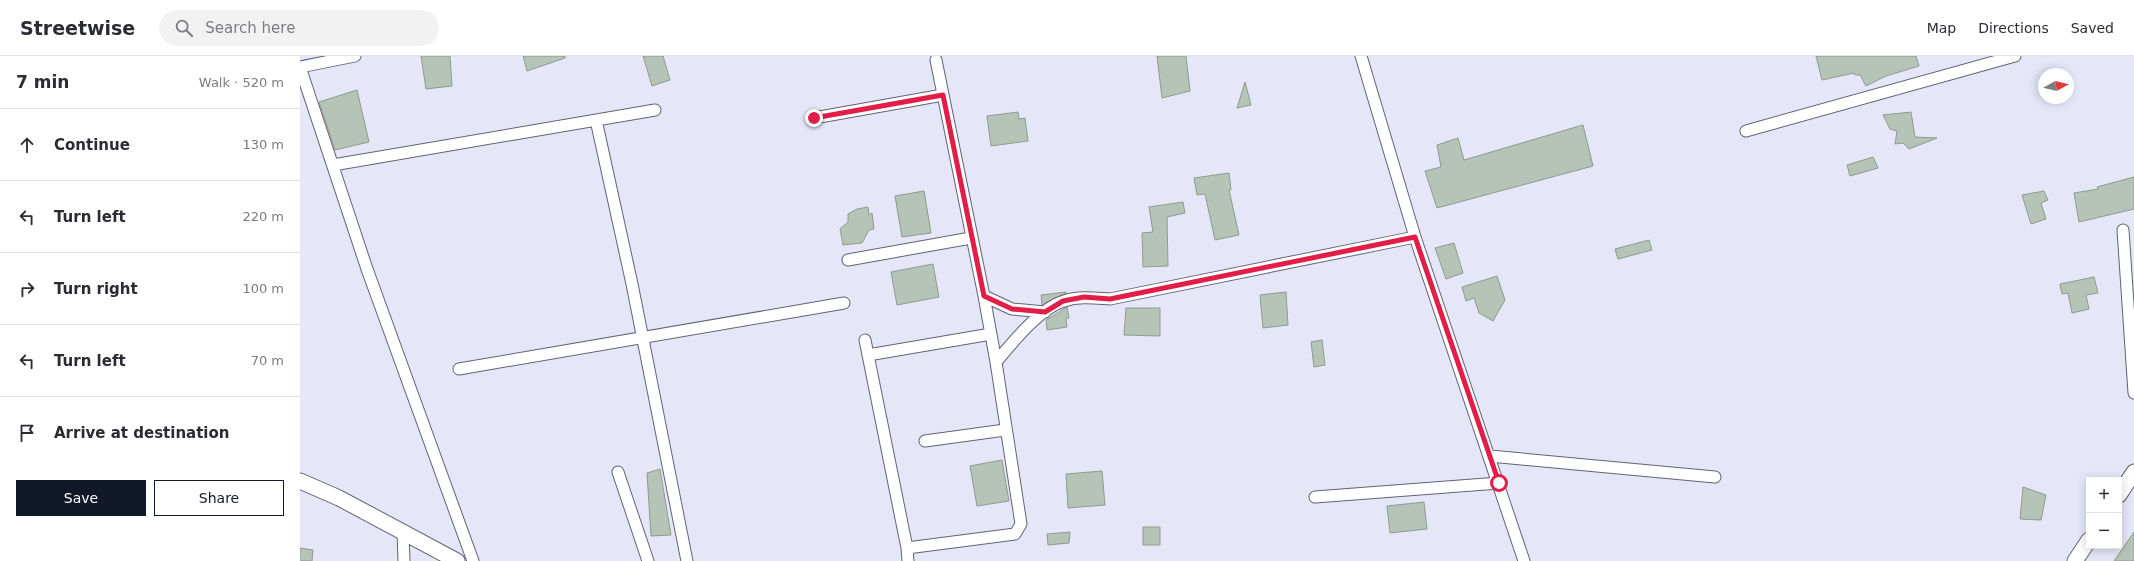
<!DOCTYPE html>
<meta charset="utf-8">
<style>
body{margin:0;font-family:"DejaVu Sans",sans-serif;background:#f2f2f3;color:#2b2b33}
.controls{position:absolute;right:12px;bottom:12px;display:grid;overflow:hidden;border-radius:0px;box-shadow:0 2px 10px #0003}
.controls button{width:36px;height:36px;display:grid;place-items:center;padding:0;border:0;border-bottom:1px solid #e1e1e2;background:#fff;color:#2b2b33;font:20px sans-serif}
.compass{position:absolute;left:1738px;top:12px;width:36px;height:36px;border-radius:50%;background:#fff;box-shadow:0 2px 10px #0003;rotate:82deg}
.stop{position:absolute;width:12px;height:12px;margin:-9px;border:3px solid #e11d48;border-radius:50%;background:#fff}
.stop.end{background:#e11d48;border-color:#fff;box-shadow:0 1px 4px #0008}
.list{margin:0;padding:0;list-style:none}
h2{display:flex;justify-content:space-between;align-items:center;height:52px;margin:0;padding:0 16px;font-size:17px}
h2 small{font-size:13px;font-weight:400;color:#7c7c81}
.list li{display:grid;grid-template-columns:26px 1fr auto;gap:12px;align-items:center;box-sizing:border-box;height:72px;padding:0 16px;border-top:1px solid #e1e1e2}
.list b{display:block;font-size:15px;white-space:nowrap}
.list em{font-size:13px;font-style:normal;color:#7c7c81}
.actions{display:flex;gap:8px;padding:12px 16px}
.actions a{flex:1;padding:9px 0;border:1px solid #111827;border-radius:0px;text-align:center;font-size:14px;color:#111827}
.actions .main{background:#111827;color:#fff}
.icon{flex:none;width:22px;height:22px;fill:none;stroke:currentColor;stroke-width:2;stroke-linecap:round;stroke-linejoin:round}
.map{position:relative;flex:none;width:1834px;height:505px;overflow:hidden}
header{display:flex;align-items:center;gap:24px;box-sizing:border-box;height:56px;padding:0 20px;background:#fff;border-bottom:1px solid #e1e1e2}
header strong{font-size:19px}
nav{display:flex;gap:22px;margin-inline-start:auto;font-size:14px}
.search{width:280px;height:36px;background:#f2f2f3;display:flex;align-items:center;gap:10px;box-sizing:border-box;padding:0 14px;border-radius:22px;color:#7c7c81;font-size:15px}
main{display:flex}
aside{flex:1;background:#fff}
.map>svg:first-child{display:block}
.building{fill:#b6c3b7;stroke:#8e9b90}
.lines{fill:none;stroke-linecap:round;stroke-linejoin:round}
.minor-casing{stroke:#626372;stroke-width:13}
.secondary-casing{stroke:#626372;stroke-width:17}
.minor{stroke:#fff;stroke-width:11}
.secondary{stroke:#fff;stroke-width:15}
.route{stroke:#e11d48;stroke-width:5}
</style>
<header>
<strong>Streetwise</strong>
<div class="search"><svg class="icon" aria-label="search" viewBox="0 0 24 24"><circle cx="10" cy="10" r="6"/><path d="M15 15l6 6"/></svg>Search here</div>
<nav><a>Map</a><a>Directions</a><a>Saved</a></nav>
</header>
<main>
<aside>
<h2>7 min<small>Walk · 520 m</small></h2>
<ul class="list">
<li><svg class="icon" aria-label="ahead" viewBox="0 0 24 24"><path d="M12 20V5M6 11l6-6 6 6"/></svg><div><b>Continue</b></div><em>130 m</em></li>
<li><svg class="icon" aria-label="left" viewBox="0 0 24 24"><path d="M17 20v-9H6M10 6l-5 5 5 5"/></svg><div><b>Turn left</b></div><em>220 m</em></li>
<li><svg class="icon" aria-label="right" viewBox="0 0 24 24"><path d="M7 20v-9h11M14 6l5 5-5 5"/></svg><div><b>Turn right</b></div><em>100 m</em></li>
<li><svg class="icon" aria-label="left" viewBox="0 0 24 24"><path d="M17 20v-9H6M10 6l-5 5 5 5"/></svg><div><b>Turn left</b></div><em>70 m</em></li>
<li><svg class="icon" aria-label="arrive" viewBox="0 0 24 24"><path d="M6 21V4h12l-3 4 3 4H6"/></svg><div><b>Arrive at destination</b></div></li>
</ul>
<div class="actions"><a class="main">Save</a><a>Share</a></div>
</aside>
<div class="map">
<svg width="1834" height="505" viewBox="0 0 1834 505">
<rect width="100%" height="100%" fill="#e5e7f8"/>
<!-- building -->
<path class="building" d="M121,0h29l2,30 -26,3z
M223,0h42v2l-38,13z
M343,0h20l7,24 -18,6z
M857,0h29l4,35 -28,7z
M1516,0h100l3,10 -33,10 -20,10 -6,-11h-5l-1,-2 -32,7z
M945,26l6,23 -14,3z
M57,34l12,52 -34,8 -16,-48z
M718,56l1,7 6,-1 3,23 -37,5 -4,-30z
M1611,56l4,25 22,1 -28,11 -6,-6 -8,1 2,-13 -7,-2 -7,-14z
M1283,69l10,41 -156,42 -12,-37 16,-4 -4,-22 21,-7 6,22z
M1573,101l5,11 -28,8 -3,-11z
M929,117l2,17h-2l10,45 -24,5 -10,-46 -8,1 -3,-17z
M1834,121v32l-55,13 -5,-29 24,-4 -1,-2z
M624,135l7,42 -29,4 -7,-41z
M1744,135l4,9 -7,3 5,16 -15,5 -9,-29z
M883,146l2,11 -18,4 1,49 -25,1 -1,-34 11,-1 -4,-25z
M568,151l1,8 3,-2 2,16 -5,1 -7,13 -19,2 -3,-16 8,-7v-8l9,-5z
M1349,184l3,10 -34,9 -3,-10z
M1154,187l9,30 -17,6 -11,-31z
M633,208l6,33 -42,8 -6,-33z
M1197,220l8,24 -12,21 -14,-8 -5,-15 -8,3 -4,-14z
M1794,221l4,16 -12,2 3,14 -17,4 -4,-20 -6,1 -2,-10z
M766,236v1l-24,12 -1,-10z
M986,236l2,33 -25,3 -3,-33z
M767,251l2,11 -3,1 1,8 -20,3 -1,-10z
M826,252h34v28l-36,-1z
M1022,284l3,25 -11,2 -3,-25z
M702,404l7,41 -32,5 -7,-40z
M360,413l11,66 -20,1 -4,-63z
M802,415l3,34 -37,3 -2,-34z
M1723,431l23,8 -5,25 -21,-1z
M1124,446l3,27 -37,4 -3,-27z
M843,471h17v18h-17z
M770,476l-1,11 -21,2 -1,-11z
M1834,476v29h-20z
M0,492l13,2 -1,11h-12z"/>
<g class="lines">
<!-- minor casing -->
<g class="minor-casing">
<path id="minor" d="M1061,0l54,181 109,324
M636,4l48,236 28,13 33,3
M0,11l67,202 106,292
M0,11l55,-11
M514,62l129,-23
M296,64l36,164 55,277
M1446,75l269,-75
M33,109l322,-55
M1823,174l11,163
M548,204l123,-22
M684,240l12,66
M565,284l42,208
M568,299l123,-21
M159,313l385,-66
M625,385l80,-11
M1190,400l225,21
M318,416l30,89
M1015,441l184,-14
M103,476l1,29
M608,505l-1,-13 108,-14 6,-10 -25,-162c16,-19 44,-54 68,-61 15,-5 30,-3 46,-2l305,-62"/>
</g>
<!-- secondary casing -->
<g class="secondary-casing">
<path id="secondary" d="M0,425l39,17 118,63
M1819,439l15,-23
M1775,505l14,-21"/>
</g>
<!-- minor -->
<use href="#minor" class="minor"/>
<!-- secondary -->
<use href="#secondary" class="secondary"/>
</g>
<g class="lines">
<!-- route -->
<path class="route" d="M514,62l129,-23 41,201 28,13 33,3 18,-11 21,-4 26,2 305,-62 84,246"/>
</g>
</svg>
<div class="controls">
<button>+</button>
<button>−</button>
</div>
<svg class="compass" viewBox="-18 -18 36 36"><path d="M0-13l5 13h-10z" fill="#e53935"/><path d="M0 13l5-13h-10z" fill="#7c7c81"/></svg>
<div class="stop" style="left:1199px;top:427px"></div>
<div class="stop end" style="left:514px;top:62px"></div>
</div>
</main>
